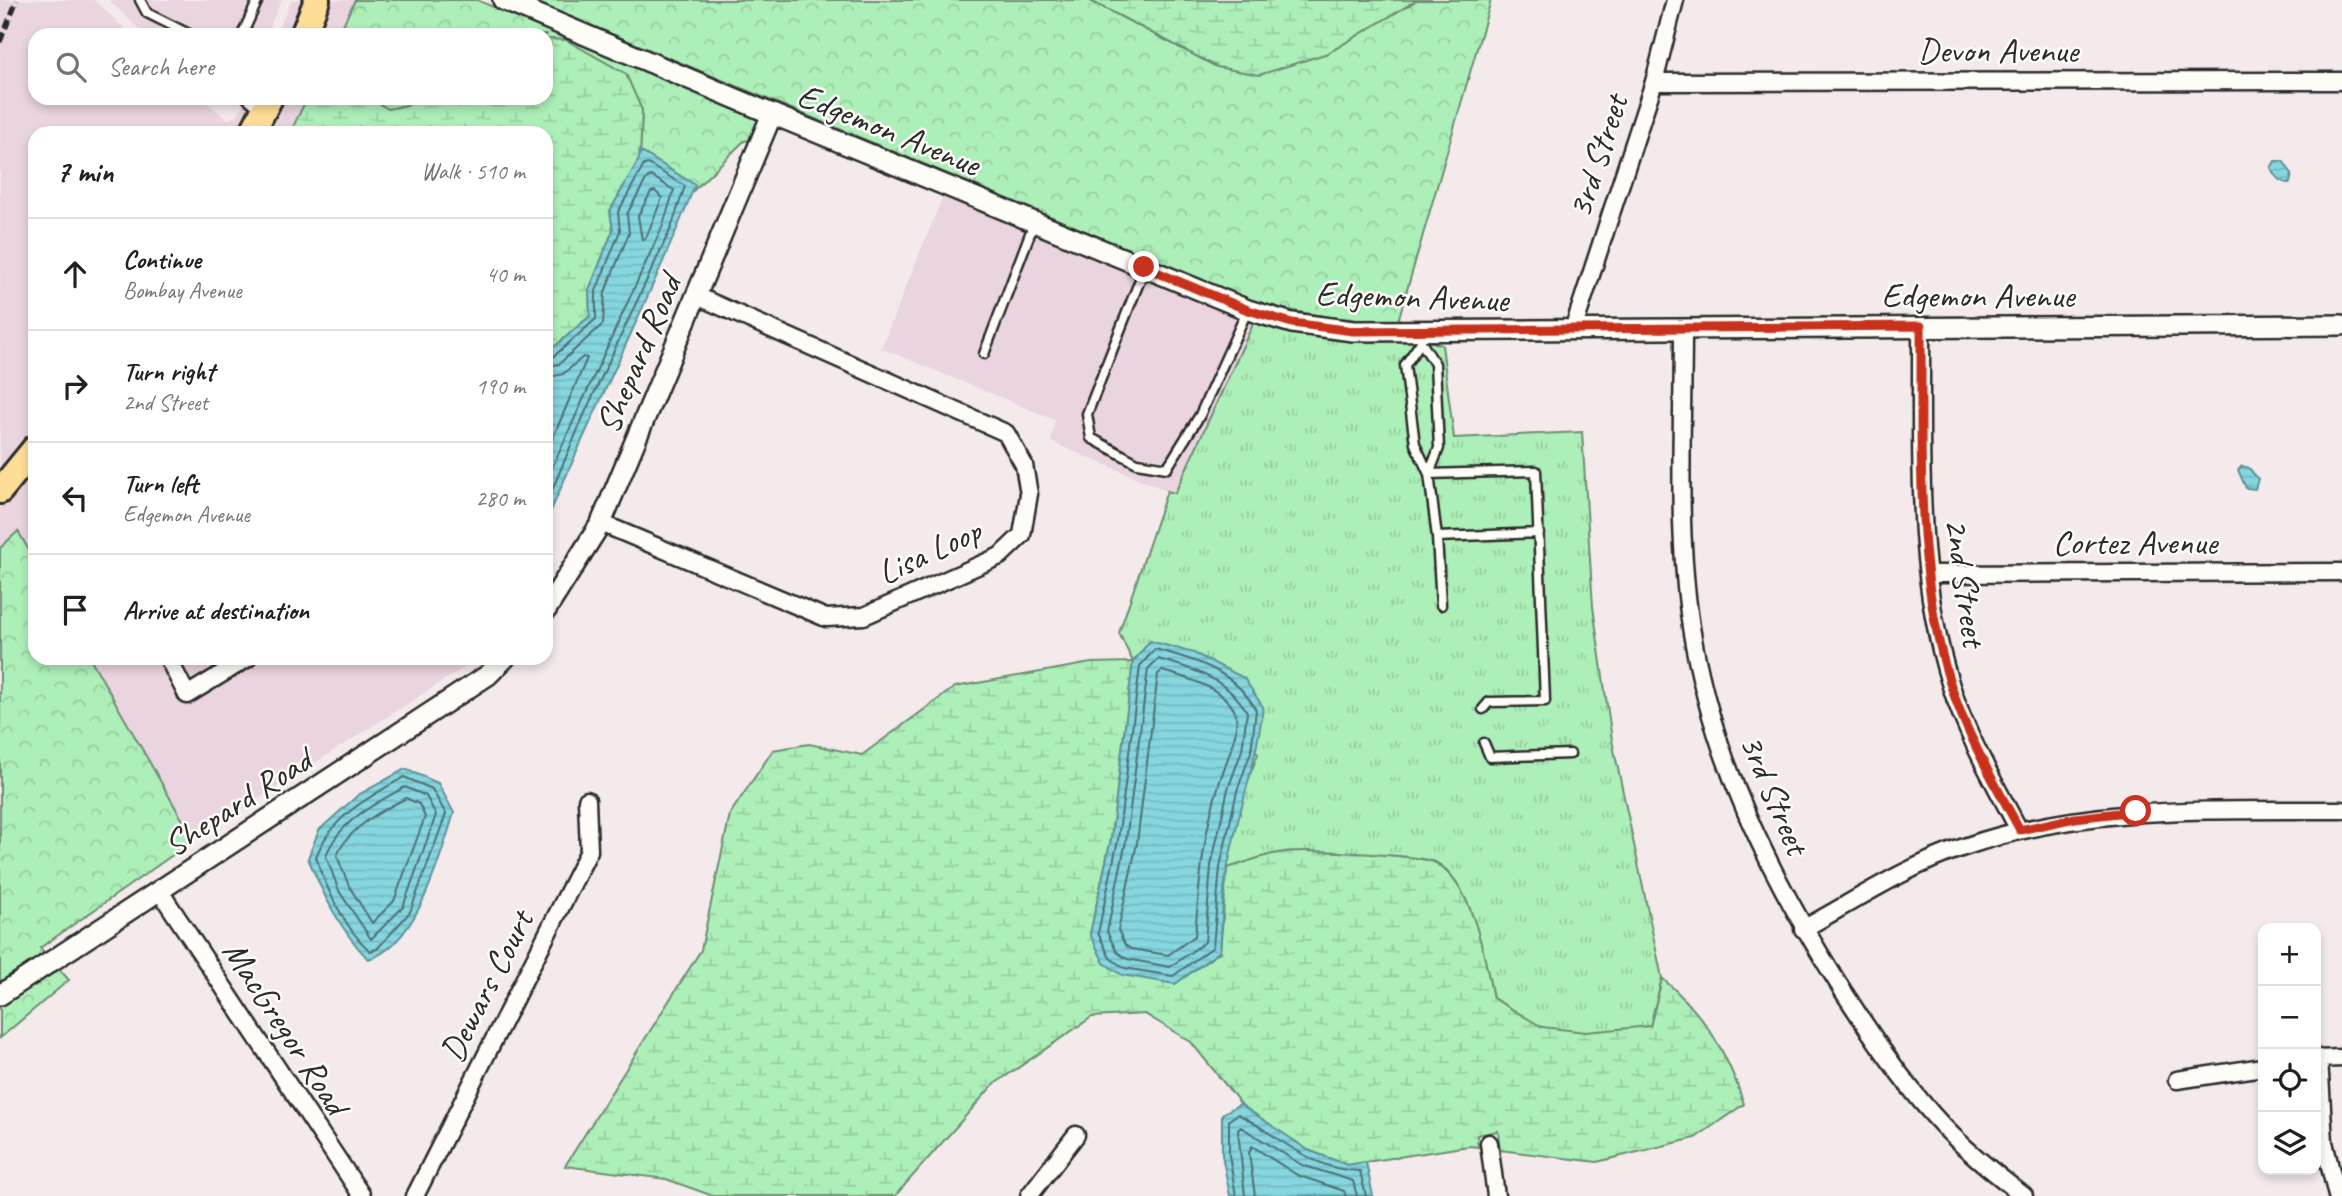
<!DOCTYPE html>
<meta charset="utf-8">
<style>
body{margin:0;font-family:Caveat,sans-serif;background:#f2f2f2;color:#202124}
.controls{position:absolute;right:21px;bottom:21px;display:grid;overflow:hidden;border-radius:14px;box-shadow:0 4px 10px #0003}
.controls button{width:63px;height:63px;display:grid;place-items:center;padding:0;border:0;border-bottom:2px solid #e0e0e0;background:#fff;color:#202124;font:35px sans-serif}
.stop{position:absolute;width:21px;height:21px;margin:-16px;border:5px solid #c8321e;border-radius:50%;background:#fff}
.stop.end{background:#c8321e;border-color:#fff;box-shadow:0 2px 7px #0008}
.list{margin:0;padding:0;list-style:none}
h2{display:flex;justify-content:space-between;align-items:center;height:91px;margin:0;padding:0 28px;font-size:30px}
h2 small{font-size:23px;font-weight:400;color:#757577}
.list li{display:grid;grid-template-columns:46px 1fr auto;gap:21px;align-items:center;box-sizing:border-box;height:112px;padding:0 28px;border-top:2px solid #e0e0e0}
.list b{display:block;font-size:26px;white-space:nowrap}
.list p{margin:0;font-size:23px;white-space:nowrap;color:#757577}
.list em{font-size:23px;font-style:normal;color:#757577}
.icon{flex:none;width:38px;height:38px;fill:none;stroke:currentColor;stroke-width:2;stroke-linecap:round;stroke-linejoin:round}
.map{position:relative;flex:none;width:2342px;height:1196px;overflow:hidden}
.search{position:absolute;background:#fff;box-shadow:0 4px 10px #0003;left:28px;top:28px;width:525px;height:77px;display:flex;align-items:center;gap:18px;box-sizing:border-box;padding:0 24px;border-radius:21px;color:#757577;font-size:26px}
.panel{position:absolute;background:#fff;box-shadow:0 4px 10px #0003;left:28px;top:126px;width:525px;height:539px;border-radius:21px}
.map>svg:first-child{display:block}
.built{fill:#e9d4df}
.forest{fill:url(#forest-crowns);stroke:#6c8d72;stroke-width:2}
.wetland{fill:url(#wetland-marsh);stroke:#6c8d72;stroke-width:2}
.park{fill:url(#park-tufts);stroke:#6c8d72;stroke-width:2}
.water{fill:url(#water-rules);stroke:#619297;stroke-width:2}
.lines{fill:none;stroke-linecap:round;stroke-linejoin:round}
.shore{stroke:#4f6f73;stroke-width:2}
.service-casing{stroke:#2b2b2b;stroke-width:13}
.minor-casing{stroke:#2b2b2b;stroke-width:21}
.tertiary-casing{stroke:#2b2b2b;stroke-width:24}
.primary-casing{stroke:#2b2b2b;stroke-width:30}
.service{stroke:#fdfcf7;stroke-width:8}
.minor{stroke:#fdfcf7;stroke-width:16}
.tertiary{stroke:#fdfcf7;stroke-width:19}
.primary{stroke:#fedd96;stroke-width:24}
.rail{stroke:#2b2b2b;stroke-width:5;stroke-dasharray:10 5;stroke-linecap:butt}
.route{stroke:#c8321e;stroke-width:9}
.labels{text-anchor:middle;stroke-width:5;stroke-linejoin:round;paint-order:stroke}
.street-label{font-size:35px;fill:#2b2b2b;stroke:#fdfcf7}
</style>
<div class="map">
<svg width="2342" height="1196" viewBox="0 0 2342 1196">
<defs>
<pattern id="forest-crowns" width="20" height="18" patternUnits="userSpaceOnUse" patternTransform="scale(1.75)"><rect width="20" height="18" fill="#adefb8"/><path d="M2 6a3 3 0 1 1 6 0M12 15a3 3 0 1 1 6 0" fill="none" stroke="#95cd9e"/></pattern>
<pattern id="wetland-marsh" width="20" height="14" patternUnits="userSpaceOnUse" patternTransform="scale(1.75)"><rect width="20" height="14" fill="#adefb8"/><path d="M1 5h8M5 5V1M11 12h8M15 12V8" fill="none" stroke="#95cd9e"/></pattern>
<pattern id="park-tufts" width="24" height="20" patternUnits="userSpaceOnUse" patternTransform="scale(1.75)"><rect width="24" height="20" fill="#adefb8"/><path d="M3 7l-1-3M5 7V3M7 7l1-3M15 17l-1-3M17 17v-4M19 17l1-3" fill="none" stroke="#95cd9e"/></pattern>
<pattern id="water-rules" width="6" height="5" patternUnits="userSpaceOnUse" patternTransform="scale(1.75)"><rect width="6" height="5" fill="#85d6df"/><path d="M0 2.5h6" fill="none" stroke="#73b8c0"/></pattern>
</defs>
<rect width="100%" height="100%" fill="#f4eaec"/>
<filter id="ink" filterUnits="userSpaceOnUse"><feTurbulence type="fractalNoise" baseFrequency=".0143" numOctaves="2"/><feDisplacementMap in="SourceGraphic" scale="14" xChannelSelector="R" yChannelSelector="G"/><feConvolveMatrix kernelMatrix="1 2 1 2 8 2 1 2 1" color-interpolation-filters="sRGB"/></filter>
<g filter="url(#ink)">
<!-- built -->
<path class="built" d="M0,0h94l38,35h-97v63h166l27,22 10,-6 8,-16h13l-18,35h-206v299l-35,45z
M108,0h174l-16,35h-120z
M292,0h14l-14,35h-17z
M328,0h27l-17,35h-24z
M282,98h25l-17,35h-27z
M943,196l311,126 -79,172 -124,-52 4,-22 -174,-72z
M35,464v97l-17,-30 -18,17v-43z
M90,658h66l22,42 15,3 73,-45h195l4,9 -271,173z
M180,658h49l-37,22z"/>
<!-- forest -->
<path class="forest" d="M355,0h122l281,120 -8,20 -6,1 -51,50 2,-6 -55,-34 2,-41 -76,-70 -20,-1v-4h-208z
M530,0h559l128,67 111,-14 89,-53h74l-93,321c-51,0 -97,-6 -145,-20z
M369,98h49l-10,7 -20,4z
M18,531l17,30v97h55l104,182 -154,108 5,6 -45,29v-435z
M58,968l11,12 -69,58v-32z"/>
<!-- wetland -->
<path class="wetland" d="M1089,0h328l-89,53 -69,22 -42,-8z
M546,39l20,1 60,34 16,36 -2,49 -30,52 3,19 -24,60 1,26 -44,38v-221h-256l17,-35h62l19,11 20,-4 10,-7h128z
M1133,662l-22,177 -21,95 68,46 17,4 45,-32 7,-84c18,-5 38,-14 56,-16 21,-3 139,2 154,12 38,26 48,92 56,134l157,28 12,-48c42,36 65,73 82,126l-49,34 -98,24 -97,-12 -2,-19 -21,4 1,12 -9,-1 -122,19 -39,-15 -63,-41 -54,-67 -46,-28 -53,3 -99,68 -98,111h-182l-47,-17 -101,-13 136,-216 29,-136 43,-64 36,-6 53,11 93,-68 136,-24z"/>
<!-- park -->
<path class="park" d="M1254,322c58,18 116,19 176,19l12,4 12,93 128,-6 11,175 19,133 50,238 -12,48 -64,6 -44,-5 -49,-29c-7,-36 -21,-118 -58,-136 -16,-7 -130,-13 -151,-10 -19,2 -39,11 -57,16l16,-75 15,-39 -108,-113 -17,21 -14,-29 48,-142 8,2z"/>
<!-- water -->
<path class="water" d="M640,151l55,34c-45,114 -101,224 -149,337v-168l44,-38 -1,-25 24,-61 -3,-19 29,-52z
M2275,161h8l9,13 -2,9c-9,1 -16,-7 -19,-15z
M2242,466l7,2 9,11 -3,10 -9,-1 -8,-18z
M1150,641l44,12 50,25 19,29c-6,54 -25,105 -35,158 -6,28 -6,58 -8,86l-45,33 -53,-9 -18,-12 -14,-29 21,-95 22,-177z
M405,769l33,14 16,30c-14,44 -37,133 -86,146 -28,-29 -45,-65 -60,-101l11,-28 39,-35z
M1240,1104l68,46 39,15 19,-3 7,34h-143l-8,-41v-41z"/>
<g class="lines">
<!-- shore -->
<path class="shore" d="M655,191l7,7 -16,40 -4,2 -4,-24 13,-24z
M546,358l7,-1 43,-38v-28l24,-60 -2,-19 26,-47 4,-1 37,22 -14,42 -87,187 -38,89
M546,367l13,-3 44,-40 2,-32 24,-59 -2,-19 20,-36 4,-2 23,14 -11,35 -117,256
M546,378l17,-4 20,-17 4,1 -41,96
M1155,649c41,11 80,22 101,61l-5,42 -14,39 -17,76 -7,80 -40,29 -49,-8 -14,-10 -12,-25 20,-93 22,-174z
M1158,659c34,9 71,21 89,53l-5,38 -14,39 -17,77 -6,76 -35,25 -43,-8 -10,-7 -10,-20 19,-91 22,-172z
M1162,671c23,6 63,17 73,41 7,17 -11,54 -16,72 -16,49 -20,101 -24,152l-27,19 -37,-6 -6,-4 -7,-15 19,-87 21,-169z
M404,777l28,12 14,25 -36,98 -33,37 -7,2c-25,-22 -44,-63 -54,-94 15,-41 52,-59 88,-80z
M405,787l21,9 10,19 -33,92 -32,32 -32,-48 -13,-35c12,-34 48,-52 79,-69z
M406,798l13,6 6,13 -31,84 -22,22 -23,-37 -12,-30c10,-27 44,-45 69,-58z
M1236,1196l-7,-41v-35l9,-6c40,21 74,57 122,57l6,25
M1245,1196l-7,-66 3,-3 61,38 51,16 4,15
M1255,1196l-6,-43 3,-7 45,29 47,16 2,5"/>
<!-- service casing -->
<g class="service-casing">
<path id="service" d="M140,0l7,13 44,22
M242,35l16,-35
M247,98l14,12
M1145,267l-58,147 4,24 46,25 30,5 33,-53 47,-104
M1420,331l1,11 14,22 4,84 -10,26 -14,-30 -10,-79 16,-23
M984,354l50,-131
M1437,537l102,-4
M1441,605l-4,-68 -8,-63 107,-3 9,230 -56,1 -6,7
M1484,743l6,14 80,-3"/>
</g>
<!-- minor casing -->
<g class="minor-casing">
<path id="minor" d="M1654,82l688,-1
M1921,326c1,119 -7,245 30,360 16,50 44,98 68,144
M1573,330l81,-248 21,-82
M1683,330c0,98 -7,200 8,297 21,133 80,251 152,364 28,43 56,86 90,124 27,31 59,56 91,81
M601,523l225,95 38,-2 136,-60 22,-21 7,-41 -5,-29 -18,-32 -309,-137
M1929,574l413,-2
M168,658l19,37 61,-37
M159,890l203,306
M1803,929c53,-29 104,-63 161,-82 123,-43 250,-36 378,-37
M2319,1058l5,84 13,54
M2316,1059l26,-1
M2177,1080l86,-13
M1489,1143l7,53
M415,1196l174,-345 -2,-51
M1029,1196l47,-61"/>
</g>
<!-- tertiary casing -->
<g class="tertiary-casing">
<path id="tertiary" d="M503,0l269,114 476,196 44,13 61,8 989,-6
M546,610l55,-87 171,-409
M0,995l488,-320 17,-17"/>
</g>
<!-- primary casing -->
<g class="primary-casing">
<path id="primary" d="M303,35l14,-35
M252,133l18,-35
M0,491l35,-43"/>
</g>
<!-- service -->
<use href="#service" class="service"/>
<!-- minor -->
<use href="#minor" class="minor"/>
<!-- tertiary -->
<use href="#tertiary" class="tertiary"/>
<!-- primary -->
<use href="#primary" class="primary"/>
<!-- rail -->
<path class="rail" d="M0,42l17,-42"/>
</g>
</g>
<g class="lines" filter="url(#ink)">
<!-- route -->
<path class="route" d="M1144,267l104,43 44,13 61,8 568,-5c1,119 -7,245 30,360 16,50 44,98 69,144l55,-12 61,-7"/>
</g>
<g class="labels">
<!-- street labels -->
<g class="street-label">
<text x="1998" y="62">Devon Avenue</text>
<text transform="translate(889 129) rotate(22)" y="12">Edgemon Avenue</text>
<text transform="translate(1597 156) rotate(-72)" y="12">3rd Street</text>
<text x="1978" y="307">Edgemon Avenue</text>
<text transform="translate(1412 296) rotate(2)" y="12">Edgemon Avenue</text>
<text transform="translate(638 354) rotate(-67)" y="12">Shepard Road</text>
<text x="2135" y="554">Cortez Avenue</text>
<text transform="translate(929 551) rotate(-25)" y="12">Lisa Loop</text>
<text transform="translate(1966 582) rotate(82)" y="12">2nd Street</text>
<text transform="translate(1775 794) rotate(67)" y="12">3rd Street</text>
<text transform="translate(237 802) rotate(-33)" y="12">Shepard Road</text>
<text transform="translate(486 986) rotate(-63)" y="12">Dewars Court</text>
<text transform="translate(286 1027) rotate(57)" y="12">MacGregor Road</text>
</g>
</g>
</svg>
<div class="controls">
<button>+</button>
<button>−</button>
<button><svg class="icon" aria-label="locate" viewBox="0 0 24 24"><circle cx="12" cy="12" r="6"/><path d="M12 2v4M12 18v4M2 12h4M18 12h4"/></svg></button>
<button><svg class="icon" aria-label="layers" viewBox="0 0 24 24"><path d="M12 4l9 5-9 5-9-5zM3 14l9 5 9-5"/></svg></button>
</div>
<div class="stop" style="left:2136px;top:811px"></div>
<div class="stop end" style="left:1144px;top:267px"></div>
<div class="search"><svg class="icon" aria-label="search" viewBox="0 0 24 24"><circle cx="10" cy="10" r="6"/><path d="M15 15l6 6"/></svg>Search here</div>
<section class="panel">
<h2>7 min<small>Walk · 510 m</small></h2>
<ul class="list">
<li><svg class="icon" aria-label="ahead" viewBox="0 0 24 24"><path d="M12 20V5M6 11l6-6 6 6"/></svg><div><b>Continue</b><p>Bombay Avenue</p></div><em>40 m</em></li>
<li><svg class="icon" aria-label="right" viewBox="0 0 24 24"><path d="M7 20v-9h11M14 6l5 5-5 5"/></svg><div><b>Turn right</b><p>2nd Street</p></div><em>190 m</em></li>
<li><svg class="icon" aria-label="left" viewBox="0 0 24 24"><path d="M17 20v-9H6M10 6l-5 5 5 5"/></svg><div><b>Turn left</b><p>Edgemon Avenue</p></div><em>280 m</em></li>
<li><svg class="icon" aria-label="arrive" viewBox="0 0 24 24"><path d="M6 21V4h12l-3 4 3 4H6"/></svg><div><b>Arrive at destination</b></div></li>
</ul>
</section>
</div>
